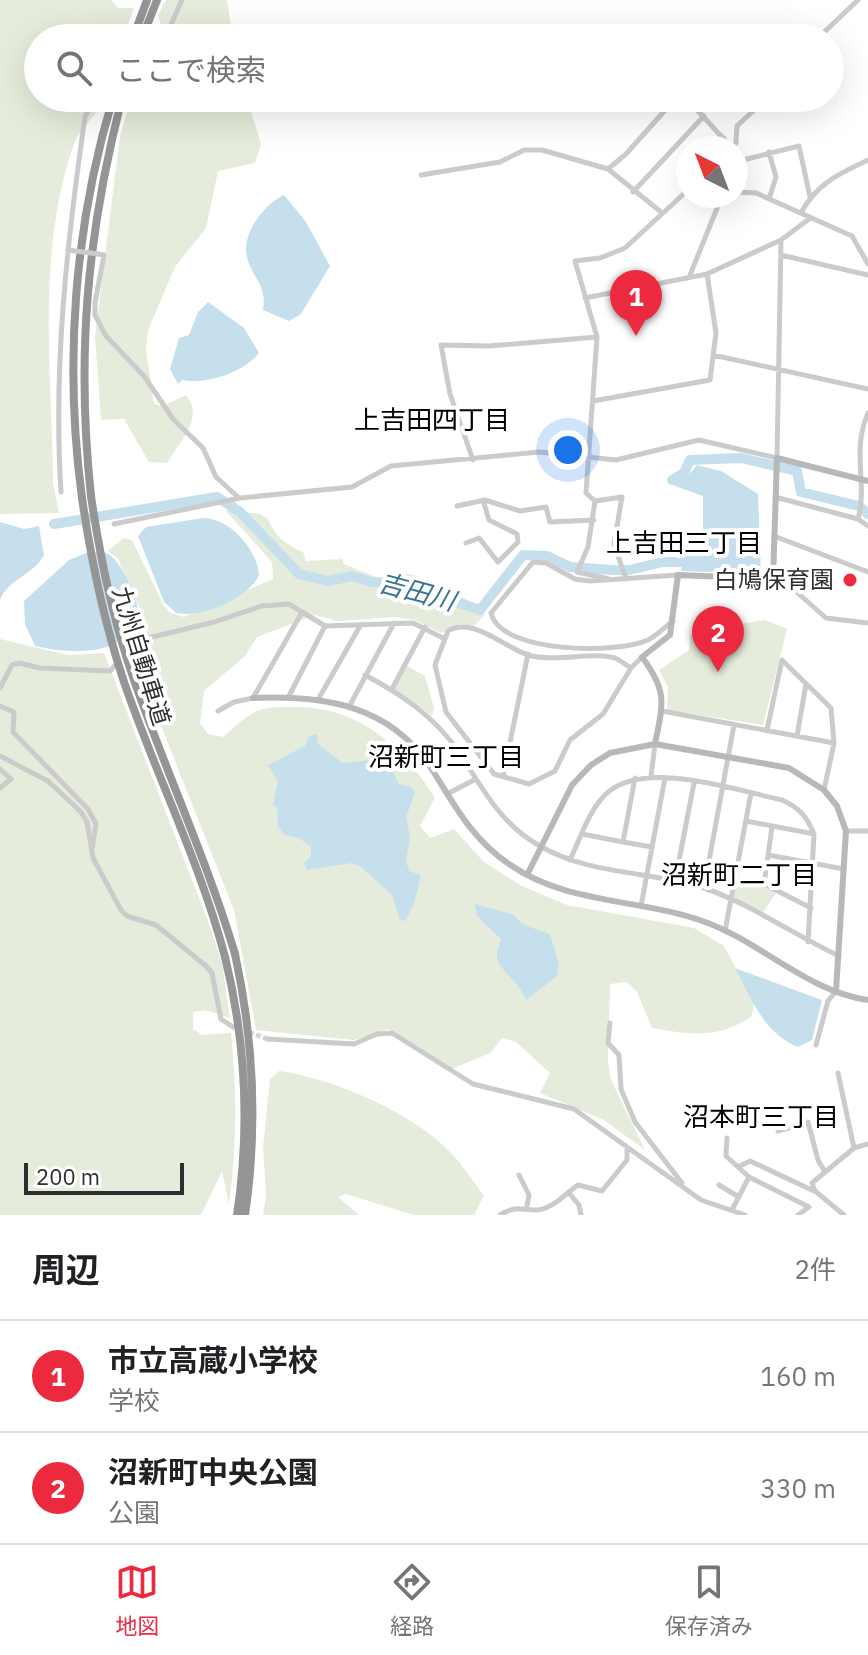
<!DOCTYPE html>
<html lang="ja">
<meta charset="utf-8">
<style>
body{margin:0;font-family:"IBM Plex Sans","Noto Sans JP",sans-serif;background:#f2f2f2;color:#202124}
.compass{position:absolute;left:676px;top:136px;width:72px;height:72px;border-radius:50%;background:#fff;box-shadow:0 8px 32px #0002;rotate:318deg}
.scale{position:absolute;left:24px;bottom:20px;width:160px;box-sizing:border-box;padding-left:8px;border:4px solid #2e2e2e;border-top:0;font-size:22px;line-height:28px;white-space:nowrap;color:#2e2e2e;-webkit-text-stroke:6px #fff;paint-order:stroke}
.you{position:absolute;left:568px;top:450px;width:28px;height:28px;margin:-20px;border:6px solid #fff;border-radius:50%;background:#1a73e8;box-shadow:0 0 0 12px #1a73e833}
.badge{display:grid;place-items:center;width:52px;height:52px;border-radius:50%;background:#ec293f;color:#fff;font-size:26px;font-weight:700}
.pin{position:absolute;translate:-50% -66px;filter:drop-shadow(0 2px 4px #0008)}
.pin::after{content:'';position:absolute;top:42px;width:28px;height:24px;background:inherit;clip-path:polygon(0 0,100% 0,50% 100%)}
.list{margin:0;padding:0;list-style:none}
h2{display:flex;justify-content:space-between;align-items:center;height:104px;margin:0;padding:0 32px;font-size:34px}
h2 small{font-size:26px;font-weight:400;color:#757577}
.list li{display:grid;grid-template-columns:52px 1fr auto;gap:24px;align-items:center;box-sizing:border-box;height:112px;padding:0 32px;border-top:2px solid #e0e0e0}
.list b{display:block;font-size:30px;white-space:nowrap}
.list p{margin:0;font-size:26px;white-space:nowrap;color:#757577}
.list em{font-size:26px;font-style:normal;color:#757577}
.icon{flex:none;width:44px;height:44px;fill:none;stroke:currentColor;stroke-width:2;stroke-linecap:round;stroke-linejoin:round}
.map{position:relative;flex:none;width:868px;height:1215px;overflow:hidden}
.search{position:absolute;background:#fff;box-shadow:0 8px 32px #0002;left:24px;right:24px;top:24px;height:88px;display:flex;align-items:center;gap:20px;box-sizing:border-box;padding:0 28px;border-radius:44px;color:#757577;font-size:30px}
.sheet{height:328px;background:#fff}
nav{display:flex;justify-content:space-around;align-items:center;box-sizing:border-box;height:112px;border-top:2px solid #e0e0e0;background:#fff;font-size:22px;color:#757577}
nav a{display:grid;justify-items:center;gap:4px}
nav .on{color:#ec293f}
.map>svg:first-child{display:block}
.green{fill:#e5ecdb}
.water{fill:#c6dfed}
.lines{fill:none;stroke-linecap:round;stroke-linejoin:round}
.river{stroke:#c6dfed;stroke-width:10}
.street-tunnel{stroke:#d5d5d5;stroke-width:5;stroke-dasharray:5 2.5;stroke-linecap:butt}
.street{stroke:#cbcbcb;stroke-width:5}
.secondary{stroke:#b8b8b8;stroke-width:6}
.highway{stroke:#959595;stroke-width:8}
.street-bridge{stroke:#cbcbcb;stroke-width:5}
.highway-bridge{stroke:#959595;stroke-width:8}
.poi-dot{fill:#ec293f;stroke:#fff;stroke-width:3}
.labels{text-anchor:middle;stroke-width:8;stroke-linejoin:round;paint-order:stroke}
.poi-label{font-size:24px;fill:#2e2e2e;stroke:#fff;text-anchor:end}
.street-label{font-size:24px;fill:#2e2e2e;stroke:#fff}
.neighbourhood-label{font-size:26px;fill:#000;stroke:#fff}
.water-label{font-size:26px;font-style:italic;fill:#397493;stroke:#fff}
</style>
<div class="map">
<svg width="868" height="1215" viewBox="0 0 868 1215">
<rect width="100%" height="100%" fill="#fff"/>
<!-- green -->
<path class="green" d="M0,0h111l7,8h16l-11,30h-85v60h65c-8,22 -24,31 -29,46 -38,107 -22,227 -21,339l6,30 -59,1z
M166,0h61l6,38h-67l-8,-22z
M131,98h116l14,46 -6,19 -37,8 -12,57 -31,39 -27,63 -2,20 8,54 9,2 23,-11c19,23 -6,46 -19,68l-18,-1 -25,-43 -23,1 -6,-84 25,-200z
M225,510l35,4 8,5c6,17 19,26 35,33l3,9 36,-2 2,5 37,15 24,-6 15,4 10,11 24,3 31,23 -11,12 -14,-2 -19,9 -27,-13 -18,-3 -58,4 -23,-6 -58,22 -12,19 -41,35 -4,32 8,11 15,3c10,-8 19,-18 30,-24 13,-7 28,-6 42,-6 65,0 107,39 140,91l-15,28 10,12 24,-9 30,33 38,24 45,19 127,23 30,18 30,56 -2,14c-33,23 -62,19 -100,12l-15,-36 -10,-10 -17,2 -2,76 3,20 34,70 -41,-30 -64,-27 10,-20 -34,-31 -14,-4 -12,15 -38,16 -63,-40 -35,11 -98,-10 -22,-120 -107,-270 15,-16 1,-8 -25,-57 -10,-8 16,-13 8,2 31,64 6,8 15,5 89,-38 -1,-17z
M765,620l22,9 -24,96 -96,-15 1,-23 -9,-17 30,-20 1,-15 10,-5z
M0,639l68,16 36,-2 104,268 14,42 8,55 -25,-8 -12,2v17l9,6 29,-2c6,58 6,114 -2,171l-7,-33 -21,44h-201z
M407,666l18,10 9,32 -2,8 -38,-27z
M737,881l26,3 13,9 -14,21 -29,-15z
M279,1071c53,7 133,41 171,81 13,13 23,29 34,44l-10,19h-60l-68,-21 -8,3 21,18h-96l3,-20 -3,-48 7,-68z"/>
<!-- water -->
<path class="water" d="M284,195l22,27 24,44 -29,48 -12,7 -26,-11c4,-26 -10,-30 -16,-53 -6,-23 17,-53 37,-62z
M208,302l36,26 15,25c-15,20 -55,32 -77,27l-4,4 -8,-15 9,-31 10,-3 9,-23z
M697,465l24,6 37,23 3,80 -80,-3 2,-19 20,1v-57l-28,-10 6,-10 5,2z
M203,518c27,0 55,32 56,58 -13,23 -57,43 -83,37l-12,-11 -26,-66 8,-9z
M0,522l24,7 15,-3 5,29c-10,20 -35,23 -44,45z
M86,553c6,0 14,-1 20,0 16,5 35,54 34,69 -22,35 -70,32 -105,24l-10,-22 -1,-23 45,-41z
M317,734l1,10 25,19 37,-4 12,11 7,14 12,3 4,6 -9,24 4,20 -4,24 3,10 12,4 -7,29 -9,17 -5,-1 -8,-25 -31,-28 -9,-4 -45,7 -3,-7 7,-7v-9l-12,-9 -15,-3 -6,-9 -1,-19 -4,-2 5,-24 -10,-16 37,-19 4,-10z
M475,904l37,10 12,11 26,9 9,30 -2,12 -31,24c-7,-19 -28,-31 -29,-42 -1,-7 3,-12 4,-19l-24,-23z
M735,968l87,32 -10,40 -14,7c-34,-13 -46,-48 -63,-79z"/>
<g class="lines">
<!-- river -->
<path class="river" d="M688,482l-16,-2 12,-7 6,-13 51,-2 56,13 4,21 58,14 9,8
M54,524l163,-27 23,15 59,62 29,7 24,-5 20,6 30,1 78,27 43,-55 24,1 23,11 43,3h16l34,-8h30"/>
<!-- street-tunnel -->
<path class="street-tunnel" d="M249,1032l18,7"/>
<!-- street -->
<path class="street" d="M145,37l8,-9 16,1 13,-29
M818,38l40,-38
M686,98l46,50 4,-5 1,-17 30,-28
M715,148l9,-10
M736,152l7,8 56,-14 11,51
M769,152l7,25 -7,22
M608,169l18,-15 50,-56
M421,175l79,-13 24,-12h18l66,19 53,43
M633,192l71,-76
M736,192l20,1 96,43 16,28
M802,211c16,-28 38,-38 66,-51
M98,254l6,1 -9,48v12l11,21 38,40 29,43 30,29 13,29 23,21
M781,255l87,20
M690,275l32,-79
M585,298l122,-24 74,-34 28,-21
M713,355l155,34
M593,401l117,-21 6,-47 -9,-59
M473,460l-23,-66 -9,-49 48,1 108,-9
M61,492c-8,-125 6,-250 24,-375l10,-19
M775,497l83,22 10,7
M595,501l-7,46 -11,25 32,7
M457,506l28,-6 35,11 26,-4 4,15 44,-2
M858,519c10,-36 -7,-67 10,-106
M114,524l126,-26 112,-11 39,-21 148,-14 77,8 83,-20 78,18 4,-218
M774,536l94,36
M466,543l13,-5 19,24 20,-20 -1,-8 -28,-14 -6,-20
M626,579l-12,-35 8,-47 -27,4 -9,-8 11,-156 -22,-76 25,-3 25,-10 63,-58
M773,579l10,1 43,38 42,5
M673,621c-8,6 -17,15 -25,19 -31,14 -147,14 -157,-27l42,-51 13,1 29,16 15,2 88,-6
M126,653l10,-12 78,-19 48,-16 27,-2 36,22 88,-3 30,15
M631,668c-5,-3 -11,-8 -16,-10 -22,-7 -59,5 -87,-3 -24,-8 -56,-39 -80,-24l-13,34 11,47 48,62 35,10 26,-13 15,-31 33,-26 28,-46 11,-11
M365,675c36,19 70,42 93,76 25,37 41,72 82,95 49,29 111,25 164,42 47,16 90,47 135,68
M0,688l12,-23 7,-2 21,5 70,3 9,-10
M392,689l33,-62
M289,696l36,-70
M319,698l41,-72
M350,705l44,-82
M0,706l14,6 -1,20 75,77 8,15 -4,25
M218,711l16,-9 19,-4 48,-84
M662,711l172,32
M767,730l15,-70 49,48 3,35 -10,47
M797,736l9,-52
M0,756l48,25 33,31 6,10 6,36 28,52 6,6 29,9 50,41 6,7 9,46 12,8
M0,769l11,10 -11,9
M651,776l4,-32
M503,777l25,-123
M635,778l-12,64 29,5
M447,794l27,-14
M746,821l68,13
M772,827l-8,57 47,24
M846,831h22
M582,834l41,8
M768,855l76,14
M570,860c10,-21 18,-48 35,-65 37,-37 131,-5 177,5 18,8 25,17 32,34l-6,108
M735,878l29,6
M675,881l19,-98
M704,888l30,-163
M641,906l24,-128
M725,931l26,-138
M610,1023l-2,20 11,12 2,34 14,33 47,61
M267,1039l87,5 23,-10 15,-1 81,51 101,25 127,91 44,15
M816,1045l12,-44 8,-10
M838,1073l16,75
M778,1131l30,-9 10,38 7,12
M727,1138l-1,18 23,21 60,30 -11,8
M740,1166l10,-5 64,30
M519,1175l10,20 -2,11
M719,1185l20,12
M569,1193l10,12 2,10
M732,1210l17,-33
M500,1215c18,-11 22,-4 38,-5 16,-2 28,-17 40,-25l24,6 25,-31v-11
M844,1215l-29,-24 -3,-8 42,-35 14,-4"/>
<!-- secondary -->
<path class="secondary" d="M253,698c71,-3 139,7 180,73 22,35 40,69 76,93 58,41 131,34 196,58 56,20 103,70 163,78
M655,744c8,-41 13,-52 -13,-87l28,-22 8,-60 95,4 4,-121 91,23
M527,875l45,-90 19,-20 19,-12 45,-9 134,24 35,22 13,16 9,25 -10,160"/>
<!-- highway -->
<path class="highway" d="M133,38l14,-38
M142,38l15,-38
M91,496c-15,-140 -4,-262 31,-398
M82,498c-18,-134 -8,-271 31,-400
M235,954c19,87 23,172 10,261
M225,957c21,85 25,172 12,258"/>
<!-- street-bridge -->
<path class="street-bridge" d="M68,250l30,4"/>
<!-- highway-bridge -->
<path class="highway-bridge" d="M91,496c9,62 22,124 43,184 32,92 73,180 101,274
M82,498c9,62 22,124 42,184 32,93 76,180 101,275"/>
</g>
<!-- markers -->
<circle class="poi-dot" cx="850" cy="580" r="8"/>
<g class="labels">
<!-- poi labels -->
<g class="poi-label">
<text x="834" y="588">白鳩保育園</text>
</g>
<!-- street labels -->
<g class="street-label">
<text transform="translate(141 656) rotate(73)" y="8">九州自動車道</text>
</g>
<!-- neighbourhood labels -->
<g class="neighbourhood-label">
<text x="432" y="429">上吉田四丁目</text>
<text x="684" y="552">上吉田三丁目</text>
<text x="446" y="766">沼新町三丁目</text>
<text x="739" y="884">沼新町二丁目</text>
<text x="761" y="1126">沼本町三丁目</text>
</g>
<!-- water labels -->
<g class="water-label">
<text transform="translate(417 592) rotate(15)" y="9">吉田川</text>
</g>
</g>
</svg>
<svg class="compass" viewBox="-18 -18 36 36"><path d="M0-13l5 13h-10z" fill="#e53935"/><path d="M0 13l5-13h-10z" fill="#757577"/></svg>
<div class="scale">200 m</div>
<div class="you"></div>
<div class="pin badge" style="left:636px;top:336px">1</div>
<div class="pin badge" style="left:718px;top:672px">2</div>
<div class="search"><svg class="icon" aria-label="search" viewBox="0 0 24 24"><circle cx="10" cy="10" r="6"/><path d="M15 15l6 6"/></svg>ここで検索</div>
</div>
<section class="sheet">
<h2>周辺<small>2件</small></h2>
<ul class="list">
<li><span class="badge">1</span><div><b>市立高蔵小学校</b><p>学校</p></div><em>160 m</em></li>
<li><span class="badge">2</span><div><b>沼新町中央公園</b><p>公園</p></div><em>330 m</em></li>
</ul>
</section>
<nav>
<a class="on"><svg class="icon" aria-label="map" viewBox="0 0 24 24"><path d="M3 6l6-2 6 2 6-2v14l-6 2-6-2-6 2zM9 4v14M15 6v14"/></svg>地図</a>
<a><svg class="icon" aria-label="directions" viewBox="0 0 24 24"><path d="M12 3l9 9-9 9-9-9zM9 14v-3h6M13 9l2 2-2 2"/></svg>経路</a>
<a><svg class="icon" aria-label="saved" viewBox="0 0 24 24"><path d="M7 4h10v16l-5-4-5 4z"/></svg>保存済み</a>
</nav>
